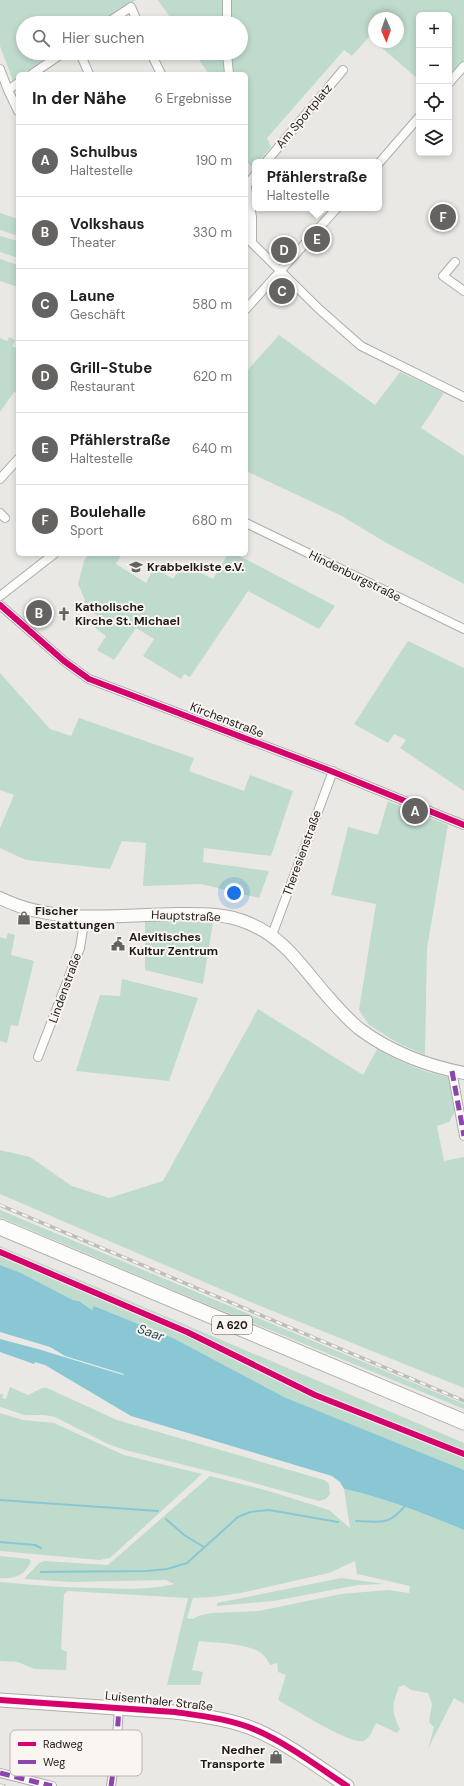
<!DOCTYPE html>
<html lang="de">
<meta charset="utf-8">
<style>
body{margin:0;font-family:"DM Sans",sans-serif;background:#f2f2f2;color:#202124}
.controls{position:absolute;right:12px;top:12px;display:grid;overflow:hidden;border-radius:6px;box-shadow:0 2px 6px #0003}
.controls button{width:36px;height:36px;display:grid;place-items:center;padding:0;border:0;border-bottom:1px solid #e0e0e0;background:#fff;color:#202124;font:20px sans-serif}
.compass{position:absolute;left:368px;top:12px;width:36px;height:36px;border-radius:50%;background:#fff;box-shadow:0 2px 6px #0003;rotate:178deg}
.you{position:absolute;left:234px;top:893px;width:14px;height:14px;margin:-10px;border:3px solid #fff;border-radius:50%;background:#1a73e8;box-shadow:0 0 0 6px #1a73e833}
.badge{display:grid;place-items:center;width:26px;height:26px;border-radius:50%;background:#656361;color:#fff;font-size:13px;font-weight:700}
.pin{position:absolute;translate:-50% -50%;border:2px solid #fff;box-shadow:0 1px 4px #0006}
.popup{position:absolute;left:252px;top:159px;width:130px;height:52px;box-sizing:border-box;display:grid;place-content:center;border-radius:6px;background:#fff;filter:drop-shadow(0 1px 3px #0005);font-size:13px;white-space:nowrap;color:#757577}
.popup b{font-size:15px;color:#202124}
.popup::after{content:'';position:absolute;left:50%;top:100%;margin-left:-8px;border:8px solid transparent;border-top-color:#fff}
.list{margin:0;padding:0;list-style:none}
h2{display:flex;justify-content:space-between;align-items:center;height:52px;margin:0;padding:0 16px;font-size:17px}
h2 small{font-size:13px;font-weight:400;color:#757577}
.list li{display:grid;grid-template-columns:26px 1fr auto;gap:12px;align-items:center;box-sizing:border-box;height:72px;padding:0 16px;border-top:1px solid #e0e0e0}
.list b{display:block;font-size:15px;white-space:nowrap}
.list p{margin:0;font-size:13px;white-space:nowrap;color:#757577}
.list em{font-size:13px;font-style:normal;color:#757577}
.icon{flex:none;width:22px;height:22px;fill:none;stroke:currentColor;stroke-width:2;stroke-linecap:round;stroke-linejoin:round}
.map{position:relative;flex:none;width:464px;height:1786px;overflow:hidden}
.search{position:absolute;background:#fff;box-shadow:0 2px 6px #0003;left:16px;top:16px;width:232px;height:44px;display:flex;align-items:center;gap:10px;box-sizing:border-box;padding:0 14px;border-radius:22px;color:#757577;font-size:15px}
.panel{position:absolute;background:#fff;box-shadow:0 2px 6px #0003;left:16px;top:72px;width:232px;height:484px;border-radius:6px}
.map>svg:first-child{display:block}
.green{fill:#bfdbcc;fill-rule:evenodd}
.water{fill:#89c7d5}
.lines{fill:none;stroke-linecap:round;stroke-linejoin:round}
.stream{stroke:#89c7d5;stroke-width:2}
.minor-casing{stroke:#aeadaa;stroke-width:10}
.secondary-casing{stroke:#aeadaa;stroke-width:14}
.primary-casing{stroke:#aeadaa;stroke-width:15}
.motorway-casing{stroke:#aeadaa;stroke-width:17}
.minor{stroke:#fcfcfb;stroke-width:8}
.secondary{stroke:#fcfcfb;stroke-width:12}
.primary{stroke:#fcfcfb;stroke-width:13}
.motorway{stroke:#fcfcfb;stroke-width:15}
.rail-casing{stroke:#bdbdbb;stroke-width:3.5}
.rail{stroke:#faf5f0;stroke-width:2;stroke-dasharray:6;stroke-linecap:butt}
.quiet{stroke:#8e44ad;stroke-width:5;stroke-dasharray:10 5;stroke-linecap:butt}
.cycleway-casing{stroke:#faf5f0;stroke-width:8}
.cycleway{stroke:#d6006c;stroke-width:6}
.labels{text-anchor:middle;stroke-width:4;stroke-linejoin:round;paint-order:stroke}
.shield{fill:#faf5f0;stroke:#605d5a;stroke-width:1}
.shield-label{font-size:11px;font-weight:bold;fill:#1e1c1a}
.street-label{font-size:12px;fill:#1e1c1a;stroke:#faf5f0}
.poi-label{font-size:12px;font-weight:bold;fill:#1e1c1a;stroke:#faf5f0;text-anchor:start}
.water-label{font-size:13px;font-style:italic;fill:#224b54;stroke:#faf5f0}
.key{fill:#faf5f0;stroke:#b8b4b0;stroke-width:1}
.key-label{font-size:11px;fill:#1e1c1a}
</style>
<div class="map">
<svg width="464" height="1786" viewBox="0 0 464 1786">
<rect width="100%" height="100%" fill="#eae8e5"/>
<!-- green -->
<path class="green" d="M0,0h136l-38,23h-75v30h31l-31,21h-5v4l-5,3 -13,-35z
M158,0h306v64l-15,17v-66h-30v65l-44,-38h23v-24h-24v23l-5,-4 -17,19 -8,-6 -77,88 4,9 -13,15h-3v3l-4,1 -3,-3 -2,-8v-81h-37l-15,-21h47v-30h-67z
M0,213l18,6v17l-18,-6z
M0,236l18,5v17l-18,-6z
M0,259l18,6v22l-18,-6z
M279,335l96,70 25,-33 44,21 -23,35 43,28v128l-81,-43 -41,-25 -96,-45v-99z
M9,337l6,3 -3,6 6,3v42l-2,2 -2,-1 -14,20v-74l7,3z
M88,554h34l-6,10 30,19 8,-16 19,12 10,-15 30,15 15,-25h8l99,52 -16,23 -71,-38 -58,86 -6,-3 -3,5 -38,-23 11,-17 -18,-11 -22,32 -17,-10 9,-14 -12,-9 6,-9 -18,-14 3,-4 -7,-16 6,-23z
M408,641l56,27v123l-64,-43 6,-8 -12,-6 -6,9 -34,-19z
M0,673l50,56 21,7 8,-18 115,40 -5,13 55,20 6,-16 43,16 -22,65 -67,-8 -1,14 66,9 -10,27 -58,-14 -58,2 3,-43 -24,-2 -12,28 -84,-9 -26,-12v-20l14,-33 -14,-5z
M388,801l60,24 -21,123 -2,107 -27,-12 -29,-18 -10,-15 17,-106 -45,-9 17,-68 30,8z
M182,920l31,2 -10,62 -58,-14v-49z
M8,933l7,2 -4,20 23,6 -16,65 -7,-1 -4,18 -7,-2v-104l6,2z
M122,979l76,19 -29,83 -93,-10 24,-76 20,1z
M258,1009l105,66 14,-26c24,14 47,23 74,29l5,32 -7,12 -12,4 7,35 20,-4v231l-211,-85 -253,-109v-44l30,7 42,29 37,12 54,-17z
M0,1210l464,194v5l-253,-103 -211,-89z
M0,1246l464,197v27l-180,-73 -111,-59 -79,-32 -2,4 -13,-9 -6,-1 -54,-28 -19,-7z
M10,1387l18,8 14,-7h5l70,32 207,60 5,4 1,10 -4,5 -7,2 -83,-23 -111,-28 -17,-6 -53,-27 -11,-2h-19l-25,-8v-13h3l-1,4 4,1z
M0,1413l23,7 31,3 70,32 78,19 -92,84 -11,2 -99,-9z
M210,1476l62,16 57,18 21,18 -6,-39c42,9 81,25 120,41v174l-10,-6 -26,51 6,-22 -5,-5 3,-18 -4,-11 -17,-3 -7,-5 -5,2c-7,18 -8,24 1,42l-3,4 -21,-10c-3,6 -6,15 -12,18 -14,4 -71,-33 -86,-41l8,-25 -8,-3 -1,-9 -7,2c-3,-6 -6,-11 -12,-14 -16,-8 -42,-8 -59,-10l-7,29 11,2 -3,13h-33l21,-87 -120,-7 -4,3 -3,55 6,3 -1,18 -32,-1 -16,-7 -18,-1v-79c34,3 67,6 101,6 25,1 48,2 73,-4l-8,-4 -95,2 -47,-3 15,-16 5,-2 64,4zM355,1561l2,13 53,12 -1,7 -21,-3 -47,4 -82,17 -48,2 -13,3 -5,3 -6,-1 6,-20 20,-1 28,-4 88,-20z
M0,1556l29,3 2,2c-6,15 -16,18 -31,17z
M341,1578l44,6 -27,1 -85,16 -56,5v-3z"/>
<!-- water -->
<path class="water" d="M0,1265l19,7 54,28 6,1 13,9 2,-4 79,32 111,59 180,73v60c-39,-16 -78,-32 -120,-41l-4,-7 -8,-6 -201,-60 -86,-51 -10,-3 -1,2 -34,-12v-13l38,10 85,26 1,-1 -59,-18 -15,-9 -50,-15z"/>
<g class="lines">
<!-- stream -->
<path class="stream" d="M0,1500l158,11
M166,1519l18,16 20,12
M356,1521c26,0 31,6 50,-16
M0,1542l35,3 6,3
M41,1572l106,-1 20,-2 20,-6 51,-46 12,-5 19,-2 69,12"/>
<!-- minor casing -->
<g class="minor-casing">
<path id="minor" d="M227,0v23
M107,23l24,-16 7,16
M80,53l9,21
M151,53l10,21
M227,53l2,21
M0,69l8,21 10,21
M32,74l31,-21
M449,83l15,-17
M8,90l10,-7
M266,162l77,-92
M379,163l40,-46
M246,181l6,36v25
M247,185l8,-10
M246,237l73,72 42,37 103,51
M455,262l-12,14 21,15
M246,309l91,-101
M0,479l18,-20
M0,513l5,5
M246,523l218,106
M0,596l54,-42
M0,605l64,56 25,18 237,90 138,56
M272,935l61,-164
M38,1057l42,-109 5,-32
M452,1071l12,65
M0,1773l52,13
M111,1786l5,-34 3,-44"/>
</g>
<!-- secondary casing -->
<g class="secondary-casing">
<path id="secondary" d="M0,898c54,27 117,17 176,16 24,0 49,-1 72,9 39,16 54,45 81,75 9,10 21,24 32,32 30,22 67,36 103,43"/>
</g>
<!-- primary casing -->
<g class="primary-casing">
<path id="primary" d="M0,1700l175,12c28,4 55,7 81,18 32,14 61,36 91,56"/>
</g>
<!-- motorway casing -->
<g class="motorway-casing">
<path id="motorway" d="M0,1227l464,195"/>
</g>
<!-- minor -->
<use href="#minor" class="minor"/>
<!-- secondary -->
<use href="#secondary" class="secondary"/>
<!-- primary -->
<use href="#primary" class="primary"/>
<!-- motorway -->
<use href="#motorway" class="motorway"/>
<!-- rail casing -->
<g class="rail-casing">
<path id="rail" d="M0,1205l464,196
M0,1785l4,1"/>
</g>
<!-- rail -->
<use href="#rail" class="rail"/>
<!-- quiet -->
<path class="quiet" d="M452,1071l12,65
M0,1773l52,13
M111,1786l5,-34 3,-44"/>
<!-- cycleway casing -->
<g class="cycleway-casing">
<path id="cycleway" d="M0,605l64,56 25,18 237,90 138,56
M0,1252l187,80 128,63 149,59
M0,1700l175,12c28,4 55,7 81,18 32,14 61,36 91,56"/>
</g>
<!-- cycleway -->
<use href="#cycleway" class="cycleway"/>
</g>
<!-- icons -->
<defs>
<g id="school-bare" transform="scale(1.08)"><path d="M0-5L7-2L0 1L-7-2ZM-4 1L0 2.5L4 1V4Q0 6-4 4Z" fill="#656361" stroke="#faf5f0" stroke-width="2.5" paint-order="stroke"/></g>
<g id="church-bare" transform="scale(1.08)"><path d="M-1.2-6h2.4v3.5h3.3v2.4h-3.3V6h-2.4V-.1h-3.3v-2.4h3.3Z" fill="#656361" stroke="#faf5f0" stroke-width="2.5" paint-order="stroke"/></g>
<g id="shop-bare" transform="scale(1.08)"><path d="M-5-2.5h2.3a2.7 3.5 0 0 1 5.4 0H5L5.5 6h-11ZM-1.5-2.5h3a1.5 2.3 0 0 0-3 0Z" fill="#656361" stroke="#faf5f0" stroke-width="2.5" paint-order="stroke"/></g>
<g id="civic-bare" transform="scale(1.08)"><path d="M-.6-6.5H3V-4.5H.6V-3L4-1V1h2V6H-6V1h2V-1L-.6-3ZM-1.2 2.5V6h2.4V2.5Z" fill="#656361" stroke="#faf5f0" stroke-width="2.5" paint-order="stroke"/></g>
</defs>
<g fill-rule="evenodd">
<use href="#school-bare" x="136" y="567"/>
<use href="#church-bare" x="64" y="614"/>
<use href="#shop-bare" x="24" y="918"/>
<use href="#civic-bare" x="118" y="944"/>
<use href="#shop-bare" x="276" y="1757"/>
</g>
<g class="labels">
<!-- shield labels -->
<rect class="shield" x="212" y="1316" width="40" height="18" rx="3"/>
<g class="shield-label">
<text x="232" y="1329">A 620</text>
</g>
<!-- street labels -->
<g class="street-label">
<text transform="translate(304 116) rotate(-50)" y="4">Am Sportplatz</text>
<text transform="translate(355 576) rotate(26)" y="4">Hindenburgstraße</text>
<text transform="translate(227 720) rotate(21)" y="4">Kirchenstraße</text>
<text transform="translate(302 853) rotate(-70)" y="4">Theresienstraße</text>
<text transform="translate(186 916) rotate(2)" y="4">Hauptstraße</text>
<text transform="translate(65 988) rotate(-70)" y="4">Lindenstraße</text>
<text transform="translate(159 1701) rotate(6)" y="4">Luisenthaler Straße</text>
</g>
<!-- poi labels -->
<g class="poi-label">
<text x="147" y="571">Krabbelkiste e.V.</text>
<text x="75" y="611">Katholische<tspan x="75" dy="14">Kirche St. Michael</tspan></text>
<text x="35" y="915">Fischer<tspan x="35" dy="14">Bestattungen</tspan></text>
<text x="129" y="941">Alevitisches<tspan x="129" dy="14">Kultur Zentrum</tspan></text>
<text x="265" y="1754" text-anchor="end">Nedher<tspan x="265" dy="14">Transporte</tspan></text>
</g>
<!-- water labels -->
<g class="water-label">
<text transform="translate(151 1332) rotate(19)" y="5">Saar</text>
</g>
</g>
<!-- legend -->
<rect x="10" y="1730" width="132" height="46" rx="6" class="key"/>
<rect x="18" y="1742" width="18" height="4" fill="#d6006c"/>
<rect x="18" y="1760" width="18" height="4" fill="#8e44ad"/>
<g class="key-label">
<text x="43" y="1748">Radweg</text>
<text x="43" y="1766">Weg</text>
</g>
</svg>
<div class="controls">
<button>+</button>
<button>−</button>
<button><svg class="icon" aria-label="locate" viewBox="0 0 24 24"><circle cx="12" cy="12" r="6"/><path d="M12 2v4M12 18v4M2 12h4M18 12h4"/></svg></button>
<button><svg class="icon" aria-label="layers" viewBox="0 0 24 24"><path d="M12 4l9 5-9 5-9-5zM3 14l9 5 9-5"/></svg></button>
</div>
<svg class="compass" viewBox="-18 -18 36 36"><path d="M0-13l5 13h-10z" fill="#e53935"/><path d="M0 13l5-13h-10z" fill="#757577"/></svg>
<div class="you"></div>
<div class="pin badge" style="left:415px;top:811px">A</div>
<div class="pin badge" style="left:39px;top:613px">B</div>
<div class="pin badge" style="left:282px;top:291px">C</div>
<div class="pin badge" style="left:284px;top:250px">D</div>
<div class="pin badge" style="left:317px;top:239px">E</div>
<div class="popup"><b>Pfählerstraße</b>Haltestelle</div>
<div class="pin badge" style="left:443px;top:217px">F</div>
<div class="search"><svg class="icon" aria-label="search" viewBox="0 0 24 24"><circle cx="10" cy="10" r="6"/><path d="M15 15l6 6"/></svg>Hier suchen</div>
<section class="panel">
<h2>In der Nähe<small>6 Ergebnisse</small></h2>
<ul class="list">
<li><span class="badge">A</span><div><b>Schulbus</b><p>Haltestelle</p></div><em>190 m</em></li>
<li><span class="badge">B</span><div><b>Volkshaus</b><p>Theater</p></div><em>330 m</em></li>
<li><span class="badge">C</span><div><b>Laune</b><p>Geschäft</p></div><em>580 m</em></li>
<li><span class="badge">D</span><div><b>Grill-Stube</b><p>Restaurant</p></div><em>620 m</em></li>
<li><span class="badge">E</span><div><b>Pfählerstraße</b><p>Haltestelle</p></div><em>640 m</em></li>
<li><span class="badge">F</span><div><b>Boulehalle</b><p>Sport</p></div><em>680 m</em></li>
</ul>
</section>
</div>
